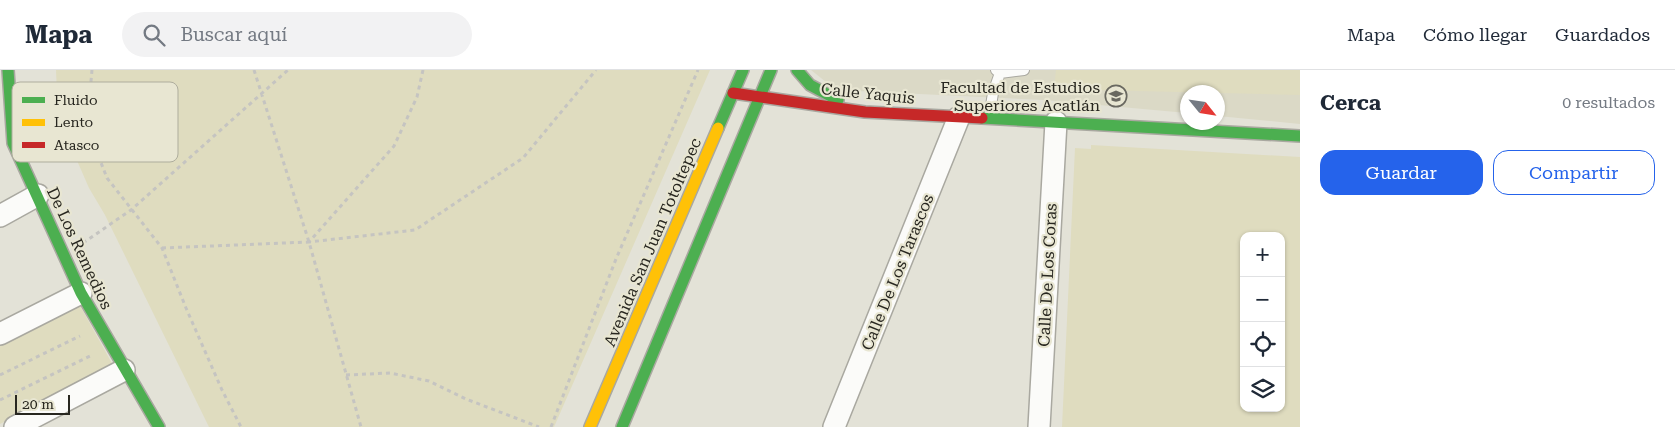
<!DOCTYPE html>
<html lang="es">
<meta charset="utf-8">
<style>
body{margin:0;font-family:"Roboto Serif",serif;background:#f2f2f3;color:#1f2937}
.controls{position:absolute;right:15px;bottom:15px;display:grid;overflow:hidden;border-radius:10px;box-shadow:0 1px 4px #0004}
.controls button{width:45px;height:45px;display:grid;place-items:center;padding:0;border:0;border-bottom:1px solid #e0e1e3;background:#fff;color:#1f2937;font:25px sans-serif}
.compass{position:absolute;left:1180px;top:15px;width:45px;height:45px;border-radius:50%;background:#fff;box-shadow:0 1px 4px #0004;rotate:120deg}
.scale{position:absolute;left:15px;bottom:12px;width:55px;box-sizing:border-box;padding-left:5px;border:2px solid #282720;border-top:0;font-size:14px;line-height:18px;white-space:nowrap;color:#282720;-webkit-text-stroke:4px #e8e6d2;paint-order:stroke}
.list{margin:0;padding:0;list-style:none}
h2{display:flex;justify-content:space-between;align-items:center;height:65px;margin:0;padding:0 20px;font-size:21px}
h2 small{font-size:16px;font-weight:400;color:#747a83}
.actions{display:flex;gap:10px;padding:15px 20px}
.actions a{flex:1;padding:11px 0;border:1px solid #2563eb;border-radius:15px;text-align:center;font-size:18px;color:#2563eb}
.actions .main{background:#2563eb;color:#fff}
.icon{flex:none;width:28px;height:28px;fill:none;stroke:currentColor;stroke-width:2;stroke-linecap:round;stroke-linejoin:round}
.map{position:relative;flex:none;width:1300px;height:357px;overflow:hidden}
header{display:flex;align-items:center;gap:30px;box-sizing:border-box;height:70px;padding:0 25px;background:#fff;border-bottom:1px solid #e0e1e3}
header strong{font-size:24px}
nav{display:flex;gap:28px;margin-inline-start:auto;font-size:18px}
.search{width:350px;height:45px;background:#f2f2f3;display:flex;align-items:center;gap:12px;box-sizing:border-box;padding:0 18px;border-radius:28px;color:#747a83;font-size:19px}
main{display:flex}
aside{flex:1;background:#fff}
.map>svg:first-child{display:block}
.built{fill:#dbd9c6}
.green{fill:#dfdcbf;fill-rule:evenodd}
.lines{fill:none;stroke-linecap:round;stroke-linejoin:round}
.lane-casing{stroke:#a9a8a0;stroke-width:12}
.street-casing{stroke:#a9a8a0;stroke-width:24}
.fast-casing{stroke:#a9a8a0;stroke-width:14}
.slow-casing{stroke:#a9a8a0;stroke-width:14}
.jam-casing{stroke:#a9a8a0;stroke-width:14}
.path{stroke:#c5c4c1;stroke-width:3;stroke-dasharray:4 4;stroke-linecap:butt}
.lane{stroke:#fbfbf9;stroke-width:10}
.street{stroke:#fbfbf9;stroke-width:21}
.fast{stroke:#4caf50;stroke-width:11}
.slow{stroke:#ffc107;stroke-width:11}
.jam{stroke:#c62828;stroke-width:11}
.labels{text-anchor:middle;stroke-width:4.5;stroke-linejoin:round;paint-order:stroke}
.poi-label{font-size:16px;fill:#282720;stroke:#e8e6d2;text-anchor:end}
.street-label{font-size:16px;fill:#282720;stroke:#e8e6d2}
.key{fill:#e8e6d2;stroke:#aead9d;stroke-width:1}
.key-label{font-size:14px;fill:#282720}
</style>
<header>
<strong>Mapa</strong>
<div class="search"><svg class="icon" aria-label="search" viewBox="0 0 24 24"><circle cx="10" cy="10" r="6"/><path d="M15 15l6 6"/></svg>Buscar aquí</div>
<nav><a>Mapa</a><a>Cómo llegar</a><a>Guardados</a></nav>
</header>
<main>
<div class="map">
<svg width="1300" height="357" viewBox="0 0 1300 357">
<rect width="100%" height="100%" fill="#e3e2d7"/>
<!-- built -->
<path class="built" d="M811,0h489v54l-82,-8v-24h-30l-1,21 -143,-13 -208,-10z"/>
<!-- green -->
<path class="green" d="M56,0h654l-156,357h-345l-104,-212 -16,-27 -31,-71z
M1056,0h244v25l-246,-6z
M1091,75l209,12v270h-238l13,-279 16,1zM1244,166h37v172h-37z
M78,232l36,65 -114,57v-82z"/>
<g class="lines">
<!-- lane casing -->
<g class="lane-casing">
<path id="lane" d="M996,0l4,3 24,-3
M989,48l4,-25 7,-20"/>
</g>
<!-- street casing -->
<g class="street-casing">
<path id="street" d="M0,146l38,-21
M0,264l81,-41
M15,357l109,-57
M834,357l125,-310
M1039,357l17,-305"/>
</g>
<!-- fast casing -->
<g class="fast-casing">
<path id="fast" d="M8,0l5,73 68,150 78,134
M797,0l13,15 28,15
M982,48l318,18
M718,58l25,-58
M622,357l149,-357"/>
</g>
<!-- slow casing -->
<g class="slow-casing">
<path id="slow" d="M590,357l128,-299"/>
</g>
<!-- jam casing -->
<g class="jam-casing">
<path id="jam" d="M733,23l132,19 117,6"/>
</g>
<!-- path -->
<path class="path" d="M92,0l-5,57 20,51 55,70 24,60 36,82 19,37
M254,0l55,172 52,185
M423,0l-6,27 -23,49 -85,96 106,-12 108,-72 73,-88
M83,173l48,-33 157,-140
M162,178l147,-6
M0,305l80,-39
M346,305l44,-2 39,8 37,18 73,28
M0,330l90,-44
M551,357l65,-168 82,-189"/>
<!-- lane -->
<use href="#lane" class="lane"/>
<!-- street -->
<use href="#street" class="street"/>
<!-- fast -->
<use href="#fast" class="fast"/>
<!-- slow -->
<use href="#slow" class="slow"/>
<!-- jam -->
<use href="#jam" class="jam"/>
</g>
<!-- icons -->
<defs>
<g id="university-ring" transform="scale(1.125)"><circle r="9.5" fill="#e8e6d2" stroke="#696860" stroke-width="1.5"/><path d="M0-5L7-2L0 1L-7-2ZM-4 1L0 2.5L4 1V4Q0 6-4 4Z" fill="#696860"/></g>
</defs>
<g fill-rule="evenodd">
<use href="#university-ring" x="1116" y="26"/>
</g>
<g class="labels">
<!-- poi labels -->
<g class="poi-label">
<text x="1100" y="23">Facultad de Estudios<tspan x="1100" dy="18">Superiores Acatlán</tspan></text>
</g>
<!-- street labels -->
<g class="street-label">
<text transform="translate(868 23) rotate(6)" y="6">Calle Yaquis</text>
<text transform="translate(652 172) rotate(-67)" y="6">Avenida San Juan Totoltepec</text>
<text transform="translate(80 178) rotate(65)" y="6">De Los Remedios</text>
<text transform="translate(897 202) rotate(-68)" y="6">Calle De Los Tarascos</text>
<text transform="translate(1047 205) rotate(-87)" y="6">Calle De Los Coras</text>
</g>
</g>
<!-- legend -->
<rect x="12" y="12" width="166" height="80" rx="8" class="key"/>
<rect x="22" y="27" width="23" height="6" fill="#4caf50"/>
<rect x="22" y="49" width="23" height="7" fill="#ffc107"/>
<rect x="22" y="72" width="23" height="6" fill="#c62828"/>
<g class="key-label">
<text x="54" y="35">Fluido</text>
<text x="54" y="57">Lento</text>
<text x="54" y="80">Atasco</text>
</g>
</svg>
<div class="controls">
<button>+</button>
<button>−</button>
<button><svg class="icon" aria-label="locate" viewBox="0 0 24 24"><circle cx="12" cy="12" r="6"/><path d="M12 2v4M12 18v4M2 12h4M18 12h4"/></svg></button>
<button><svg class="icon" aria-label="layers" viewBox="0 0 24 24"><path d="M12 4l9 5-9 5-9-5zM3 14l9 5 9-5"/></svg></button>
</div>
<svg class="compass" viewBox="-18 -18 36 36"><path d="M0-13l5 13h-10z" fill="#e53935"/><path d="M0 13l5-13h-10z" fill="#747a83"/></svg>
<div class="scale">20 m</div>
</div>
<aside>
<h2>Cerca<small>0 resultados</small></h2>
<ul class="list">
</ul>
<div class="actions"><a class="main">Guardar</a><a>Compartir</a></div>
</aside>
</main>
